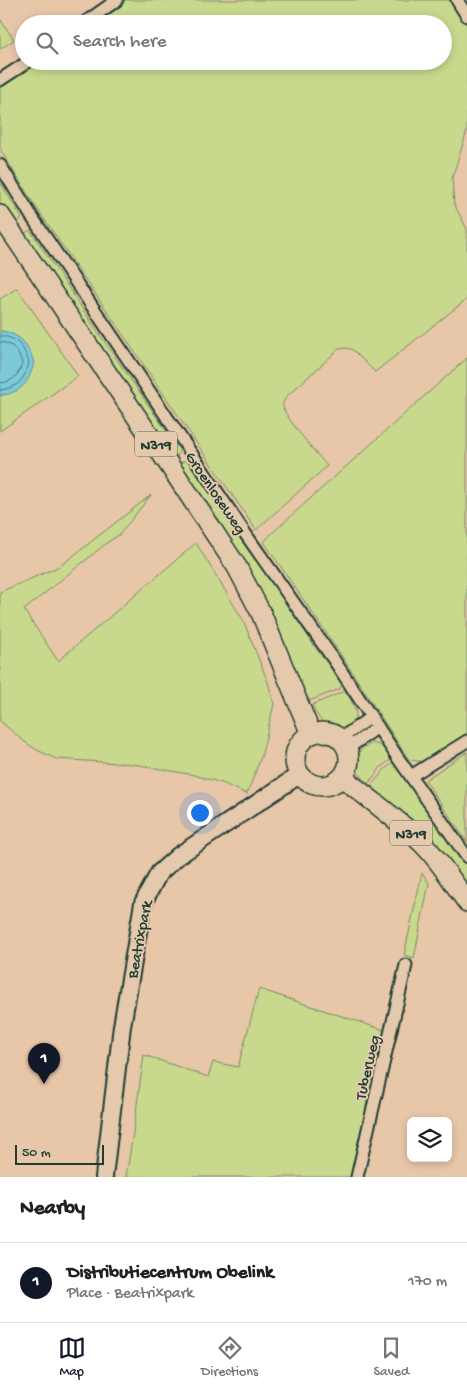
<!DOCTYPE html>
<meta charset="utf-8">
<style>
body{margin:0;font-family:"Gochi Hand",sans-serif;background:#f2f2f2;color:#202124}
.controls{position:absolute;right:15px;bottom:15px;display:grid;overflow:hidden;border-radius:8px;box-shadow:0 2px 8px #0003}
.controls button{width:45px;height:45px;display:grid;place-items:center;padding:0;border:0;border-bottom:1px solid #e0e0e0;background:#fff;color:#202124;font:25px sans-serif}
.scale{position:absolute;left:15px;bottom:12px;width:89px;box-sizing:border-box;padding-left:5px;border:2px solid #1f3d34;border-top:0;font-size:14px;line-height:18px;white-space:nowrap;color:#1f3d34;-webkit-text-stroke:4px #e5c9ac;paint-order:stroke}
.you{position:absolute;left:199px;top:812px;width:18px;height:18px;margin:-12px;border:4px solid #fff;border-radius:50%;background:#1a73e8;box-shadow:0 0 0 8px #1a73e833}
.badge{display:grid;place-items:center;width:32px;height:32px;border-radius:50%;background:#111827;color:#fff;font-size:16px;font-weight:700}
.pin{position:absolute;translate:-50% -41px;filter:drop-shadow(0 1px 2px #0008)}
.pin::after{content:'';position:absolute;top:26px;width:18px;height:15px;background:inherit;clip-path:polygon(0 0,100% 0,50% 100%)}
.list{margin:0;padding:0;list-style:none}
h2{display:flex;justify-content:space-between;align-items:center;height:65px;margin:0;padding:0 20px;font-size:21px}
h2 small{font-size:16px;font-weight:400;color:#757577}
.list li{display:grid;grid-template-columns:32px 1fr auto;gap:15px;align-items:center;box-sizing:border-box;height:80px;padding:0 20px;border-top:1px solid #e0e0e0}
.list b{display:block;font-size:19px;white-space:nowrap}
.list p{margin:0;font-size:16px;white-space:nowrap;color:#757577}
.list em{font-size:16px;font-style:normal;color:#757577}
.icon{flex:none;width:28px;height:28px;fill:none;stroke:currentColor;stroke-width:2;stroke-linecap:round;stroke-linejoin:round}
.map{position:relative;flex:none;width:467px;height:1177px;overflow:hidden}
.search{position:absolute;background:#fff;box-shadow:0 2px 8px #0003;left:15px;right:15px;top:15px;height:55px;display:flex;align-items:center;gap:12px;box-sizing:border-box;padding:0 18px;border-radius:28px;color:#757577;font-size:19px}
.sheet{height:145px;background:#fff}
nav{display:flex;justify-content:space-around;align-items:center;box-sizing:border-box;height:70px;border-top:1px solid #e0e0e0;background:#fff;font-size:14px;color:#757577}
nav a{display:grid;justify-items:center;gap:2px}
nav .on{color:#111827}
.map>svg:first-child{display:block}
.green{fill:#c8d98d;stroke:#748b60}
.water{fill:#7dc9dc;stroke:#579199}
.lines{fill:none;stroke-linecap:round;stroke-linejoin:round}
.shore{stroke:#457577;stroke-width:1}
.street-casing{stroke:#1f3d34;stroke-width:15}
.secondary-casing{stroke:#1f3d34;stroke-width:20}
.primary-casing{stroke:#1f3d34;stroke-width:22}
.street{stroke:#e5c9ac;stroke-width:11}
.secondary{stroke:#e5c9ac;stroke-width:16}
.primary{stroke:#e5c9ac;stroke-width:19}
.labels{text-anchor:middle;stroke-width:4;stroke-linejoin:round;paint-order:stroke}
.shield{fill:#e5c9ac;stroke:#5a6758;stroke-width:1}
.shield-label{font-size:15px;font-weight:bold;fill:#1f3d34}
.street-label{font-size:16px;fill:#1f3d34;stroke:#e5c9ac}
</style>
<div class="map">
<svg width="467" height="1177" viewBox="0 0 467 1177">
<rect width="100%" height="100%" fill="#e8c6a8"/>
<filter id="ink" filterUnits="userSpaceOnUse"><feTurbulence type="fractalNoise" baseFrequency=".02" numOctaves="2"/><feDisplacementMap in="SourceGraphic" scale="10" xChannelSelector="R" yChannelSelector="G"/><feConvolveMatrix kernelMatrix="1 2 1 2 8 2 1 2 1" color-interpolation-filters="sRGB"/></filter>
<g filter="url(#ink)">
<!-- green -->
<path class="green" d="M125,0h328l14,24v107l-15,47 2,26 13,25v70l-92,73 -22,-22 -6,-2 -8,1 -52,47c-2,4 -5,7 -4,11 4,13 34,47 44,59l-71,64 -224,-329 -32,-52v-63l35,-25h408v-37h-353z
M0,19l14,21 -14,9z
M0,182l22,36 -5,5 -17,-16z
M30,230l68,102 82,119 -2,4 -3,4 -153,-224z
M17,288l61,88 -78,55v-36h3v-64l-3,1v-33z
M467,358v378l-41,26 -17,-2 -68,-105 -77,-113 8,-9z
M184,461h7l124,186 27,36 -2,6 -31,12 -51,-110 -79,-127z
M151,495l-32,40 -11,7 -84,68 34,51 138,-118 47,77 25,62 6,22 -13,53 -14,37 -25,-11 -28,-8 -61,-11 -77,-5 -19,-9 -12,-8 -25,-21v-129l60,-26z
M345,691c8,11 20,32 0,37 -5,1 -11,2 -16,-1 -8,-4 -13,-14 -17,-22z
M373,743l11,4 8,12 -11,8 -13,17 -11,-13 -2,-12 7,-11z
M467,752v90l-42,-62z
M393,763l4,2 70,100v25l-40,-53 -56,-51 14,-17z
M422,873l7,10 -15,75 -10,-3z
M259,989l128,42 -32,146h-229c7,-40 12,-81 18,-122l64,22 5,-15 25,5z"/>
<!-- water -->
<path class="water" d="M3,331c18,4 26,14 31,32 -5,19 -13,31 -34,32v-63z"/>
<g class="lines">
<!-- shore -->
<path class="shore" d="M0,336c16,0 25,12 29,27 -5,17 -11,25 -29,27
M0,342c13,1 18,9 22,21 -3,12 -9,19 -22,20"/>
<!-- street casing -->
<g class="street-casing">
<path id="street" d="M457,0l10,16
M83,24l34,-24
M0,80l29,-19
M0,165l32,52 217,322 85,121 64,98 69,99
M340,739l31,-22
M347,749l31,-22
M411,776l56,-35
M357,1177l49,-212"/>
</g>
<!-- secondary casing -->
<g class="secondary-casing">
<path id="secondary" d="M104,1177l18,-151 21,-123 16,-30 19,-17 121,-81"/>
</g>
<!-- primary casing -->
<g class="primary-casing">
<path id="primary" d="M0,215l170,251 67,101 24,46 50,121
M295 759a27 27 0 1 1 54 0a27 27 0 1 1-54 0Z
M342,777c27,22 56,42 81,67 17,17 30,38 44,58"/>
</g>
<!-- street -->
<use href="#street" class="street"/>
<!-- secondary -->
<use href="#secondary" class="secondary"/>
<!-- primary -->
<use href="#primary" class="primary"/>
</g>
</g>
<g class="labels">
<!-- shield labels -->
<g class="shield">
<rect x="135" y="431.5" width="42" height="25" rx="4"/>
<rect x="390" y="820.5" width="42" height="25" rx="4"/>
</g>
<g class="shield-label">
<text x="156" y="449">N319</text>
<text x="411" y="838">N319</text>
</g>
<!-- street labels -->
<g class="street-label">
<text transform="translate(217 492) rotate(56)" y="6">Groenloseweg</text>
<text transform="translate(138 939) rotate(-79)" y="6">Beatrixpark</text>
<text transform="translate(366 1067) rotate(-77)" y="6">Tuberweg</text>
</g>
</g>
</svg>
<div class="controls">
<button><svg class="icon" aria-label="layers" viewBox="0 0 24 24"><path d="M12 4l9 5-9 5-9-5zM3 14l9 5 9-5"/></svg></button>
</div>
<div class="scale">50 m</div>
<div class="you"></div>
<div class="pin badge" style="left:44px;top:1084px">1</div>
<div class="search"><svg class="icon" aria-label="search" viewBox="0 0 24 24"><circle cx="10" cy="10" r="6"/><path d="M15 15l6 6"/></svg>Search here</div>
</div>
<section class="sheet">
<h2>Nearby<small></small></h2>
<ul class="list">
<li><span class="badge">1</span><div><b>Distributiecentrum Obelink</b><p>Place · Beatrixpark</p></div><em>170 m</em></li>
</ul>
</section>
<nav>
<a class="on"><svg class="icon" aria-label="map" viewBox="0 0 24 24"><path d="M3 6l6-2 6 2 6-2v14l-6 2-6-2-6 2zM9 4v14M15 6v14"/></svg>Map</a>
<a><svg class="icon" aria-label="directions" viewBox="0 0 24 24"><path d="M12 3l9 9-9 9-9-9zM9 14v-3h6M13 9l2 2-2 2"/></svg>Directions</a>
<a><svg class="icon" aria-label="saved" viewBox="0 0 24 24"><path d="M7 4h10v16l-5-4-5 4z"/></svg>Saved</a>
</nav>
